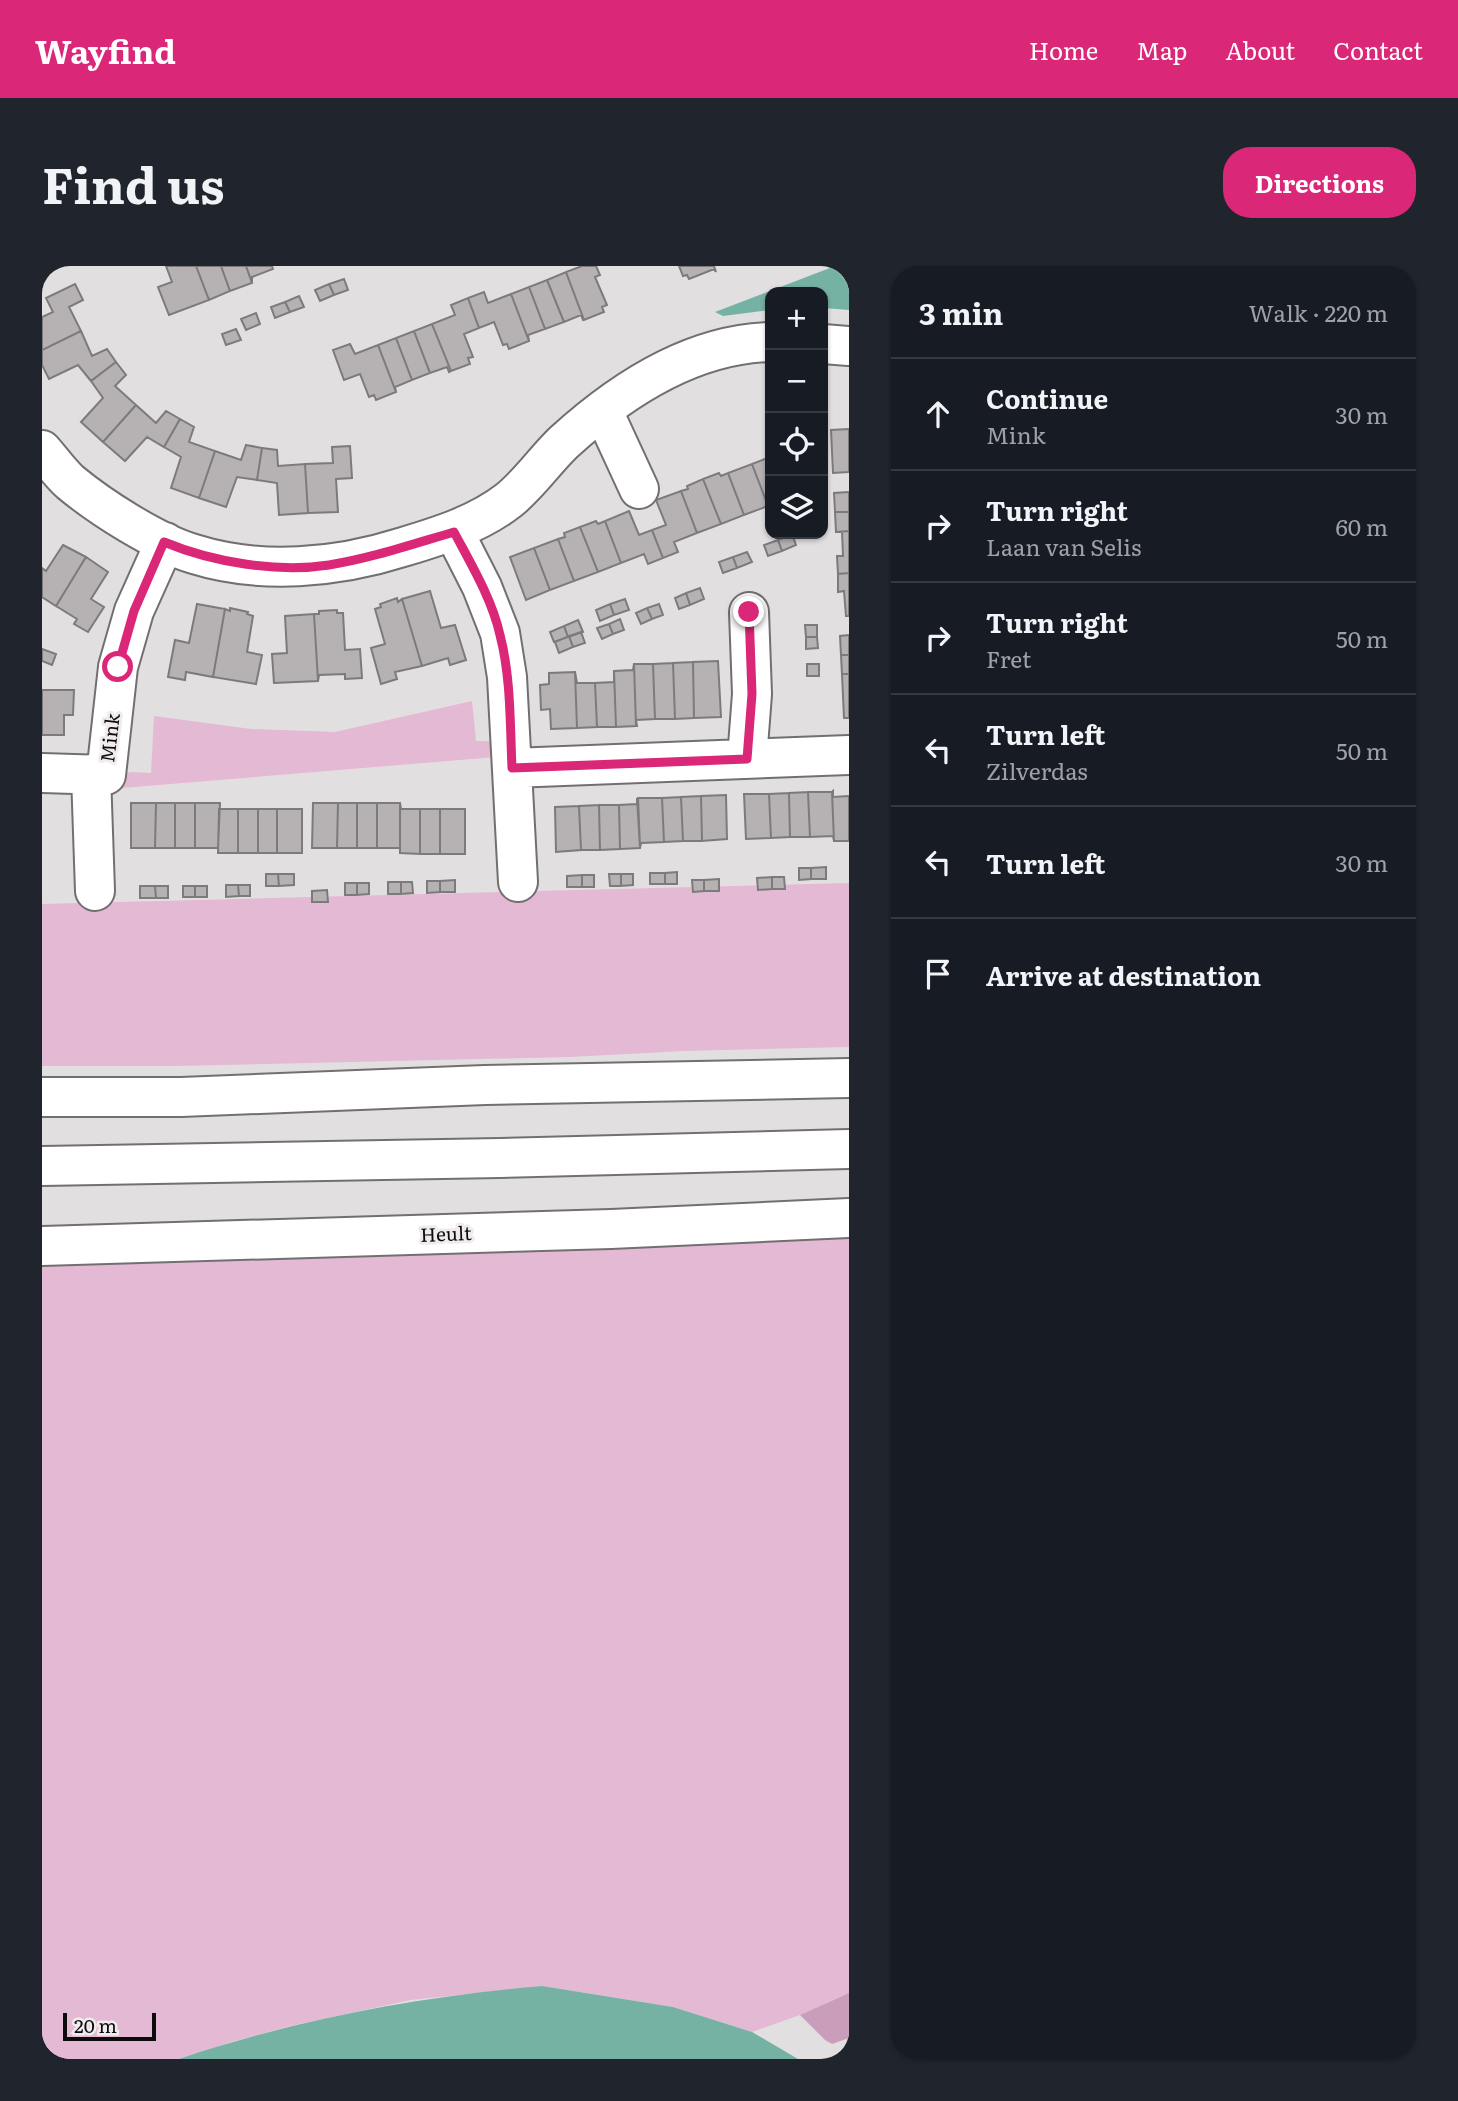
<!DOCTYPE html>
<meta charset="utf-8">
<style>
body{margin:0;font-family:Literata,serif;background:#20242c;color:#f1f3f6}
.controls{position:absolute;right:21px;top:21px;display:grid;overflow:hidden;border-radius:14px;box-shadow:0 2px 5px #0004}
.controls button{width:63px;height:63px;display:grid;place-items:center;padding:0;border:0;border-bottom:2px solid #363941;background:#171b24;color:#f1f3f6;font:35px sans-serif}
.scale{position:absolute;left:21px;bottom:18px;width:93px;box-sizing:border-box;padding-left:7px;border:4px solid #0d0b0c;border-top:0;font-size:19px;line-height:24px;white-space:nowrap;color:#0d0b0c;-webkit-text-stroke:5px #f0ecee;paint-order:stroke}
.stop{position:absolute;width:21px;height:21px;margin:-16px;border:5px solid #db2777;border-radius:50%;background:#fff}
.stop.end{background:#db2777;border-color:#fff;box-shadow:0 2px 7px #0008}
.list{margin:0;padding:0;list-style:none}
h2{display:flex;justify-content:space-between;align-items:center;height:91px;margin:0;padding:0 28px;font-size:30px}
h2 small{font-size:23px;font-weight:400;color:#9ea1a6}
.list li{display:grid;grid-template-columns:46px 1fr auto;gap:21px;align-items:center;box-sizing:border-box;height:112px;padding:0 28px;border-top:2px solid #363941}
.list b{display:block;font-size:26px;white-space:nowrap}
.list p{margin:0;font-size:23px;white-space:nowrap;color:#9ea1a6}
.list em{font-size:23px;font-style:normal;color:#9ea1a6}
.icon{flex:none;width:38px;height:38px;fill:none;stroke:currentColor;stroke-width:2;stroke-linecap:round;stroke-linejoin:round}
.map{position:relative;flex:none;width:807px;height:1793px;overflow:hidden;border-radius:28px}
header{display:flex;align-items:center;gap:42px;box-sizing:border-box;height:98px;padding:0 35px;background:#db2777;color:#fff}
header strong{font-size:33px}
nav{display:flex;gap:38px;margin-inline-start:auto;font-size:24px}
.intro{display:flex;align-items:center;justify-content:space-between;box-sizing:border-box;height:168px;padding:0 42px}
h1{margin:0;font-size:49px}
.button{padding:18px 32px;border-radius:28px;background:#db2777;color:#fff;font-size:24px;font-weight:700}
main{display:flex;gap:42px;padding:0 42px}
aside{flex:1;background:#171b24;border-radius:28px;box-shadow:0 2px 5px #0004}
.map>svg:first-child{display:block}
.green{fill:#e4b9d4}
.forest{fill:#ca9eba}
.water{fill:#76b2a4}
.building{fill:#b6b2b4;stroke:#7d7a7c;stroke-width:2}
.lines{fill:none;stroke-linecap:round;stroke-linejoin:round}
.minor-casing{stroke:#736f71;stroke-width:42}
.highway-casing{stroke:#736f71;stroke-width:42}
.minor{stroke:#fff;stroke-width:38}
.highway{stroke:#fff;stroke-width:38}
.route{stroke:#db2777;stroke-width:9}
.labels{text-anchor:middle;stroke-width:6;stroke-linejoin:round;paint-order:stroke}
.street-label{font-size:19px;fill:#0d0b0c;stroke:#f0ecee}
</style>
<header>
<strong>Wayfind</strong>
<nav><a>Home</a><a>Map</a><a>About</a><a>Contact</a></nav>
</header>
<div class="intro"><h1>Find us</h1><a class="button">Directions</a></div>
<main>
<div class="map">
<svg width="807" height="1793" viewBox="0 0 807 1793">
<rect width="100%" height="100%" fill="#e2dfe1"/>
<!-- green -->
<path class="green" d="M430,435l4,40h17l3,16 -386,32 3,-14 19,-3 19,1 3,-57 97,13 84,3z
M807,617v164l-165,4 -114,6 -396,9h-132v-162z
M807,968v759l-49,22 -48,17 -79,-25 -131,-21 -131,14 -121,26 -59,16 -52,17h-137v-795z"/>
<!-- forest -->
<path class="forest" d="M807,1727v45l-17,6 -7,-4 -25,-25z"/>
<!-- water -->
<path class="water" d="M793,0h14v44l-26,-2v-16h-53v18l-47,6 -8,-4z
M500,1720l131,21 79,25 46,27h-619c119,-40 238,-62 363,-73z"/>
<!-- building -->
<path class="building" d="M124,0h30l13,34 -40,15 -11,-28 14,-5z
M154,0h25l9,25 -21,9z
M179,0h25l6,17 -22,8z
M204,0h26l1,3 -21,8v6z
M540,0h14l4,9 -5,2 12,28 -5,2 2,5 -20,8 -18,-48z
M637,0h35l2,6 -2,-3 -25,10 -2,-4 -4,1z
M524,6l18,48h-1l-2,-5 -17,7 -17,-42z
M302,13l4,11 -14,5 -5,-11z
M505,14l17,42 -19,7 -16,-42z
M33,18l8,16 -14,7 12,24 -39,19v-33l11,-5 -7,-14z
M287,18l5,11 -14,6 -5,-11z
M487,21l16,42 -17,6 1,6 -18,-47z
M442,26l4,11 23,-9 18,47 -20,8 -2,-5 -4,1 -9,-23 -15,6 -11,-30z
M257,30l5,11 -14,5 -5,-10z
M426,32l11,30 -15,6 9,23 -5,1 2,6 -19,7 -19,-47 23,-9 -4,-10z
M243,36l5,10 -15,6 -4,-11z
M214,47l4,11 -14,6 -5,-11z
M390,58l19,47 -2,1 -2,-5 -17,6 -16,-42z
M194,63l5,11 -15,5 -4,-11z
M39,65l11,25 15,-7 9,13 -25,19 -13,-16 -29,14 -7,-14v-15z
M372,65l16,42 -18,7 -16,-42z
M354,72l16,42 -17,7 1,5 -18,-47z
M308,78l5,10 23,-9 18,47 -20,8 -2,-5 -5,2 -9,-23 -16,6 -11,-30z
M74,96l10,13 -11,11 21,19 -33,37 -22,-20 22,-24 -12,-17z
M94,139l20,18 10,-12 14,8 -16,28 -17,-10 -22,24 -22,-19z
M138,153l14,8 -5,15 26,9 -16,47 -28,-10 10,-31 -17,-10z
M807,163v43l-16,1 -2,-43z
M204,179l16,3 -5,32 -20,-3 -11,30 -27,-9 16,-47 26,9z
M308,180l2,32 -16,1 2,33 -30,1 -3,-49 28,-1 -1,-16z
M220,182l15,2 1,16 27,-2 3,49 -29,2 -2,-32 -20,-3z
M728,191v48l-2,1 -16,-42z
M710,198l16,42 -24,9 -16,-42z
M677,207l2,3 7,-3 16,42 -23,9 -18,-45z
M661,213l18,45 -24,9 -16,-42 7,-2 -1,-3z
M639,225l16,42 -23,9 4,10 -15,6 -11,-28 14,-5 -10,-25z
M807,226v20h-14l-1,-19z
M587,245l10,24 13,-5 11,28 -15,6 -4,-10 -23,9 -16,-42z
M793,246h14v19l-13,1z
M554,255l2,3 7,-3 16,42 -23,9 -18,-45z
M538,261l18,45 -24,9 -16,-42 7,-2 -1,-4z
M807,265v42l-11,1 -1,-18h6l-1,-24h-6z
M750,268l4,11 -14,6 -4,-11z
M516,273l16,42 -24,9 -16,-42z
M736,274l4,11 -14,5 -4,-11z
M21,279l23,12 -30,49 -14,-9v-29l4,3z
M492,282l16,42 -24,10 -16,-43z
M705,286l5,10 -15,6 -4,-11z
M44,291l22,15 -17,27 13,8 -16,25 -14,-8 3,-5 -21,-13z
M691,291l4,11 -14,5 -4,-11z
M807,307v43h-3l-2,-25 -6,1v-18z
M658,322l4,11 -14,6 -4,-12z
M388,325l11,37 14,-3 11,35 -16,5 -2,-7 -26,8 -20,-67z
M644,327l4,12 -11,4 -4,-11z
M355,332l1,4 4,-3 20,67 -27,6 2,7 -16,5 -10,-36 14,-4 -10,-35 6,-2 -1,-3z
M583,333l4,11 -15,5 -4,-11z
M155,338l28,5 -12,68 -27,-5 -1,8 -17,-3 7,-37 14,3z
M568,338l4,11 -14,6 -4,-11z
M617,338l4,11 -11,4 -5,-11z
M188,342l18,4 -1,2 6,2 -6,36 15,3 -6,29 -43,-7 12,-68 5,2z
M605,342l5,11 -11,5 -5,-11z
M295,344v3h6l2,37 15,-1 2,29 -17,1v-5l-26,1 -1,6 -4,-67h5v-3z
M272,348l4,67 -44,2 -2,-29 15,-1 -2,-37z
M578,353l4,11 -11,4 -4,-10z
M536,354l5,12 -15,5 -4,-11z
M567,358l4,10 -11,5 -5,-11z
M763,359h12v12h-11z
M522,360l4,11 -14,5 -4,-10z
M539,366l4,11 -12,4 -4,-11z
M807,369v20h-8l-1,-19z
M527,370l4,11 -14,6 -4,-11z
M764,371h11l1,11 -12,1z
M0,383l14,5 -4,11 -10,-4z
M799,389h8v19h-7z
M676,395l3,56 -27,1 -1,-56z
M651,396l1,56 -19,1 -2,-56z
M631,397l2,56h-20l-2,-55z
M592,398l2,62 -20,1 -2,-56 19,-1z
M592,398h19l2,55 -19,1 1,6h-1z
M765,398h12v12h-12z
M572,405l2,56h-19l-2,-44 19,-1z
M533,406l2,56 -26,1 -1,-20 -9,1 -1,-25 9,-1v-11z
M533,406l2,11h18l2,44 -20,1z
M800,408h7v44h-5z
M0,424h32l-1,25h-9v20h-22z
M791,525v6l16,-1v45h-15l-2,-49z
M766,526h24l2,49 -1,-5 -23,1z
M766,526l2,45h-20l-1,-44z
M747,527l1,44 -19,1 -2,-44z
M702,528h25l2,44 -25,1z
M684,529l1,44 -25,2 -1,-45z
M659,530l1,45h-19l-2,-44z
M639,531l2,44 -19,1 -2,-44z
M595,532l3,50 -20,1 -1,-44 18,-1z
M596,532h24l2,44 -23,1 -1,5z
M89,537h25l-1,45h-24z
M114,537h19v45h-20z
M133,537h20v45h-20z
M153,537h25l-2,45h-23z
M271,537h25l-1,45h-25z
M296,537h19v45h-20z
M315,537h20v45h-20z
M335,537h23v50v-5h-23z
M358,537l1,6h19v45l-20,-1z
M557,539l1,45h-19l-2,-44z
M557,539h20l1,44 -20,1z
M537,540l2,44 -25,2 -1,-45z
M177,543h19v44h-20z
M196,543h20v44h-20z
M216,543h19v44h-19z
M235,543h25v44h-25z
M378,543h20v45h-20z
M398,543h25v45h-25z
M784,601v12h-15v-11z
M757,602h12v11l-12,1z
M635,606v12h-12v-11z
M608,607h15v11h-15z
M224,608h12l1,12h-13z
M236,608h16v11l-15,1z
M567,608h12v12h-11z
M579,608h12v11l-12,1z
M540,609h12v12h-12z
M540,609v12h-15v-11z
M730,611h12l1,12h-13z
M730,611v12l-14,1 -1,-12z
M677,613v12h-15v-11z
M413,614v12h-15v-11z
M650,614h12v11l-11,1z
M385,615h13v11l-13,1z
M346,616h13v12h-13z
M359,616h11l1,11 -12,1z
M303,617h12v12h-12z
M315,617h12v11l-12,1z
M184,619h12l1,11 -13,1z
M196,619h12v11h-11z
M98,620h15l1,12h-16z
M113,620h13v12h-12z
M141,620h12v11h-12z
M153,620h12v11h-12z
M285,624l1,12h-16v-11z"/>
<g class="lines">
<!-- minor casing -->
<g class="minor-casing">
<path id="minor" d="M781,78l26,2
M561,145l36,78
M0,184c9,10 18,23 28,32 30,25 86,61 124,72 67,21 143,14 209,-7 37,-11 75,-23 106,-47 21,-17 36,-40 55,-58 56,-51 128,-98 206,-100
M412,266l28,55 18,46 7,44 11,205
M705,493l5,-65 -3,-82
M470,502l337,-13
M0,507l64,2 12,-108 16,-56 31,-69
M49,508l4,117
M0,980l569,-17 238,-11"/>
</g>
<!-- highway casing -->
<g class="highway-casing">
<path id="highway" d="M0,831h139l304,-12 364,-7
M0,900l458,-8 349,-9"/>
</g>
<!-- minor -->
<use href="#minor" class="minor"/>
<!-- highway -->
<use href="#highway" class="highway"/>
</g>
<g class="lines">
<!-- route -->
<path class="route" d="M76,401l16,-56 30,-69c48,20 113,31 165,23 43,-7 84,-21 125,-33 17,32 38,67 46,103 11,42 10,89 12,133l235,-9 5,-65 -3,-82"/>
</g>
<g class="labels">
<!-- street labels -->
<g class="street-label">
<text transform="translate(68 472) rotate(-83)" y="7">Mink</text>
<text transform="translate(404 968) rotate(-2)" y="7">Heult</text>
</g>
</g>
</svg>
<div class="controls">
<button>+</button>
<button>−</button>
<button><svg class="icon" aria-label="locate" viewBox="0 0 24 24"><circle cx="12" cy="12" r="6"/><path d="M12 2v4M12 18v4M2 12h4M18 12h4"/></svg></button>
<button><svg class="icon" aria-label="layers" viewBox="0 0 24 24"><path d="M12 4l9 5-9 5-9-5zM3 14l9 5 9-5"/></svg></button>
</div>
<div class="scale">20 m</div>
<div class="stop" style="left:76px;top:401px"></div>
<div class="stop end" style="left:707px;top:346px"></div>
</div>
<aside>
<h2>3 min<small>Walk · 220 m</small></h2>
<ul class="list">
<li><svg class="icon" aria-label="ahead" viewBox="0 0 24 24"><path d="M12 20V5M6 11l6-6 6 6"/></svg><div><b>Continue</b><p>Mink</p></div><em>30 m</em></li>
<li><svg class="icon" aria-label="right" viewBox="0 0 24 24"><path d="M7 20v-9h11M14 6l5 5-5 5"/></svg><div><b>Turn right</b><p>Laan van Selis</p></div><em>60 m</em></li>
<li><svg class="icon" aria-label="right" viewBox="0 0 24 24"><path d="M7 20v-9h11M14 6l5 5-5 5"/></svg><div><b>Turn right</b><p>Fret</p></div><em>50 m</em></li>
<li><svg class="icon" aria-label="left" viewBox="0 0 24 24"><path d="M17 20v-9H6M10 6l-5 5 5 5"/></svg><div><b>Turn left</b><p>Zilverdas</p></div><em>50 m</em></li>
<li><svg class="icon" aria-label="left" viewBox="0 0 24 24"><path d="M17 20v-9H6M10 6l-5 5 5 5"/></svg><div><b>Turn left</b></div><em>30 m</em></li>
<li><svg class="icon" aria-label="arrive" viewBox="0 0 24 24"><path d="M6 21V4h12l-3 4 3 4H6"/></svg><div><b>Arrive at destination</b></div></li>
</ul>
</aside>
</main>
